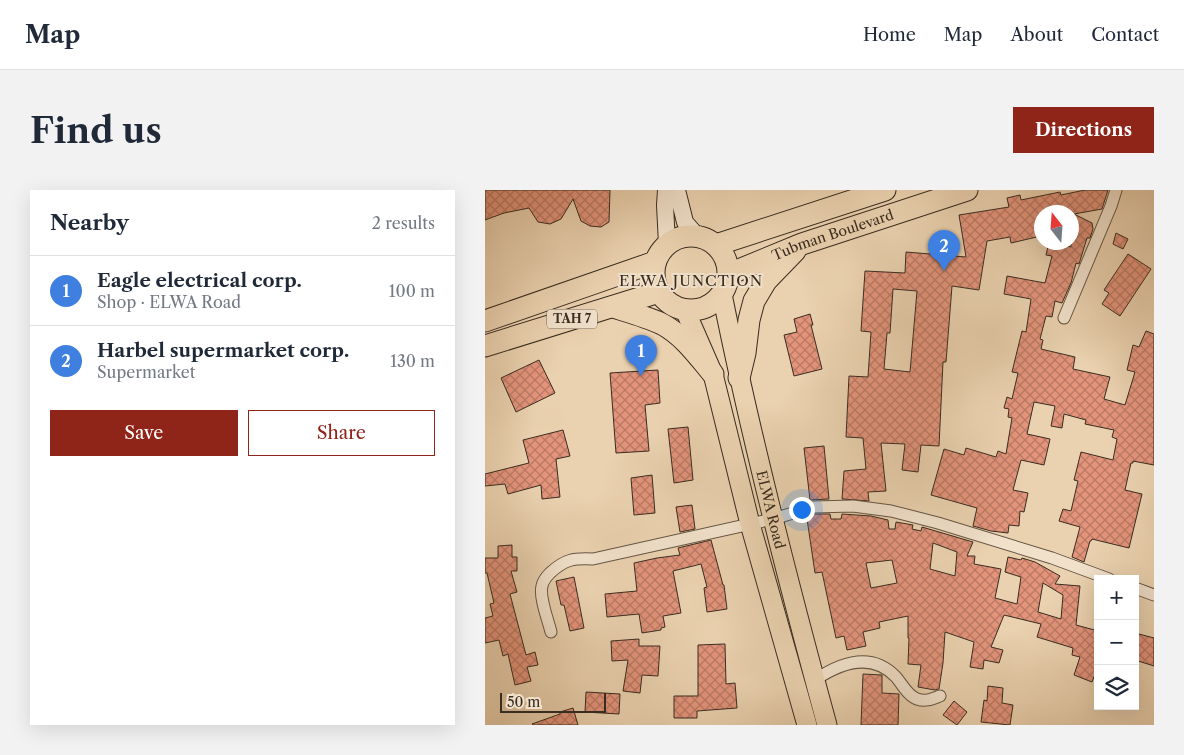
<!DOCTYPE html>
<meta charset="utf-8">
<style>
body{margin:0;font-family:"Libre Caslon Text",serif;background:#f2f2f3;color:#1f2937}
.controls{position:absolute;right:15px;bottom:15px;display:grid;overflow:hidden;border-radius:0px;box-shadow:0 5px 20px #0002}
.controls button{width:45px;height:45px;display:grid;place-items:center;padding:0;border:0;border-bottom:1px solid #e0e1e3;background:#fff;color:#1f2937;font:25px sans-serif}
.compass{position:absolute;left:549px;top:15px;width:45px;height:45px;border-radius:50%;background:#fff;box-shadow:0 5px 20px #0002;rotate:343deg}
.scale{position:absolute;left:15px;bottom:12px;width:106px;box-sizing:border-box;padding-left:5px;border:2px solid #392c20;border-top:0;font-size:14px;line-height:18px;white-space:nowrap;color:#392c20;-webkit-text-stroke:4px #f1e1cb;paint-order:stroke}
.you{position:absolute;left:316px;top:319px;width:18px;height:18px;margin:-12px;border:4px solid #fff;border-radius:50%;background:#1a73e8;box-shadow:0 0 0 8px #1a73e833}
.badge{display:grid;place-items:center;width:32px;height:32px;border-radius:50%;background:#8f2418;color:#fff;font-size:16px;font-weight:700}
.pin{position:absolute;translate:-50% -41px;filter:drop-shadow(0 1px 2px #0008)}
.pin::after{content:'';position:absolute;top:26px;width:18px;height:15px;background:inherit;clip-path:polygon(0 0,100% 0,50% 100%)}
.list{margin:0;padding:0;list-style:none}
h2{display:flex;justify-content:space-between;align-items:center;height:65px;margin:0;padding:0 20px;font-size:21px}
h2 small{font-size:16px;font-weight:400;color:#747a83}
.list li{display:grid;grid-template-columns:32px 1fr auto;gap:15px;align-items:center;box-sizing:border-box;height:70px;padding:0 20px;border-top:1px solid #e0e1e3}
.list b{display:block;font-size:19px;white-space:nowrap}
.list p{margin:0;font-size:16px;white-space:nowrap;color:#747a83}
.list em{font-size:16px;font-style:normal;color:#747a83}
.actions{display:flex;gap:10px;padding:15px 20px}
.actions a{flex:1;padding:11px 0;border:1px solid #8f2418;border-radius:0px;text-align:center;font-size:18px;color:#8f2418}
.actions .main{background:#8f2418;color:#fff}
.icon{flex:none;width:28px;height:28px;fill:none;stroke:currentColor;stroke-width:2;stroke-linecap:round;stroke-linejoin:round}
.map{position:relative;flex:none;width:669px;height:535px;overflow:hidden;border-radius:0px}
header{display:flex;align-items:center;gap:30px;box-sizing:border-box;height:70px;padding:0 25px;background:#fff;border-bottom:1px solid #e0e1e3}
header strong{font-size:24px}
nav{display:flex;gap:28px;margin-inline-start:auto;font-size:18px}
.intro{display:flex;align-items:center;justify-content:space-between;box-sizing:border-box;height:120px;padding:0 30px}
h1{margin:0;font-size:35px}
.button{padding:12px 22px;border-radius:0px;background:#8f2418;color:#fff;font-size:18px;font-weight:700}
main{display:flex;gap:30px;padding:0 30px}
aside{flex:1;background:#fff;border-radius:0px;box-shadow:0 5px 20px #0002}
.map>svg:first-child{display:block}
.building{fill:url(#building-cross-hatch);stroke:#392c20;fill-rule:evenodd}
.lines{fill:none;stroke-linecap:round;stroke-linejoin:round}
.street-casing{stroke:#655544;stroke-width:13}
.secondary-casing{stroke:#392c20;stroke-width:18}
.primary-casing{stroke:#392c20;stroke-width:21}
.highway-casing{stroke:#392c20;stroke-width:23}
.street{stroke:#f1e1cb;stroke-width:11}
.secondary{stroke:#f1e1cb;stroke-width:16}
.primary{stroke:#ead1af;stroke-width:19}
.highway{stroke:#ead1af;stroke-width:21}
.labels{text-anchor:middle;stroke-width:4;stroke-linejoin:round;paint-order:stroke}
.shield{fill:#f1e1cb;stroke:#706253;stroke-width:1}
.shield-label{font-size:12px;font-weight:bold;fill:#392c20}
.street-label{font-size:14px;fill:#392c20;stroke:#f1e1cb}
.neighbourhood-label{font-size:15px;letter-spacing:1px;fill:#392c20;stroke:#f1e1cb}
</style>
<header>
<strong>Map</strong>
<nav><a>Home</a><a>Map</a><a>About</a><a>Contact</a></nav>
</header>
<div class="intro"><h1>Find us</h1><a class="button">Directions</a></div>
<main>
<aside>
<h2>Nearby<small>2 results</small></h2>
<ul class="list">
<li><span class="badge" style="background:#3f7fe0">1</span><div><b>Eagle electrical corp.</b><p>Shop · ELWA Road</p></div><em>100 m</em></li>
<li><span class="badge" style="background:#3f7fe0">2</span><div><b>Harbel supermarket corp.</b><p>Supermarket</p></div><em>130 m</em></li>
</ul>
<div class="actions"><a class="main">Save</a><a>Share</a></div>
</aside>
<div class="map">
<svg width="669" height="535" viewBox="0 0 669 535">
<defs>
<pattern id="building-cross-hatch" width="8" height="8" patternUnits="userSpaceOnUse" patternTransform="scale(1.25)"><rect width="8" height="8" fill="#e3947b"/><path d="M0 0l8 8M0 8l8-8" fill="none" stroke="#b97964"/></pattern>
</defs>
<rect width="100%" height="100%" fill="#ead1af"/>
<filter id="stains"><feTurbulence type="fractalNoise" baseFrequency=".004" numOctaves="4"/><feColorMatrix values="0 0 0 0 .2 0 0 0 0 .09 0 0 0 0 .02 0 0 0 .5 -.17"/></filter>
<radialGradient id="worn" r=".72"><stop offset=".6" stop-color="#630" stop-opacity="0"/><stop offset="1" stop-color="#630" stop-opacity=".3"/></radialGradient>
<!-- building -->
<path class="building" d="M0,0h125l-1,32 -8,5 -11,-1 -9,-5 -8,-22 -12,20 -11,5 -12,-2 -9,-14 -25,5 -19,7z
M600,0h23l-6,19 -28,5 18,9 1,6 -3,9h-3l-8,26 -3,-1 -5,20 -9,20 -7,-2 -3,16 -6,-1 -6,23 3,1 -2,9 34,8 -2,12 37,8 -6,22 21,6 10,-33 -8,-2 6,-25 6,2 7,-16 8,3v131l-21,-4v2h-2l-6,27 17,4 -13,54 -37,-9 -1,2h-1l-6,21 -12,-5 8,-30 -21,-6 4,-12 8,2 7,-30 -4,-1 7,-28 32,8 4,-21 -5,-2 2,-7 -29,-6 1,-4 -22,-6 -2,14 -11,-2 4,-20 -21,-4 -7,32 23,5 -6,26 -23,-5 -8,30 15,3 -4,19 -4,-1 -1,15 -10,-1 -1,8 -17,-2 -18,-5 4,-18 -46,-13 13,-46 20,6 2,-7 30,9 2,-6 8,3 6,-36 -4,-1 1,-8 -5,-1 3,-11 5,2 6,-26 -6,-1 10,-41 4,1 5,-33 -27,-5 3,-18 38,7 7,-27 -6,-1 3,-13 22,5v-35h-30v24l-30,7 -1,-6 -23,4 -8,49 -27,-4 -6,76h-3l-4,84 -18,-1 -3,27 -16,-2 3,-26 -24,-1 5,48 -18,1 1,9 -27,-2 2,-28 22,-2 -3,-31 -17,-1 3,-61 19,1 3,-45 -10,-1 4,-60 40,2 1,-21 60,5 -7,-42 50,-8 -2,-9 13,-3 1,5 39,-8 1,3zM408,99l24,2 -7,81 -26,-3 3,-36h3z
M631,43l12,6 -5,10 -10,-5z
M643,64l23,15 -31,47 -18,-12 7,-11 -5,-3z
M325,124l3,11h-2l11,44 -28,7 -10,-41 13,-3 -3,-13z
M54,170l16,33 -39,19 -15,-34z
M173,180l2,33 -15,2 4,46 -33,2 -6,-80z
M203,237l5,53 -19,3 -6,-54z
M78,240l7,26 -14,3 4,38 -18,2 -1,-14 -33,9 -3,-10 -20,2v-12l44,-11 -6,-23z
M339,256l5,53 -19,1 -6,-52z
M167,285l3,38 -21,2 -3,-37z
M207,315l3,24 -15,3 -4,-25z
M329,324h16l1,5h10l1,-5 29,2 17,4 1,9h6l1,-7 17,3 -1,4 9,2 1,-4 51,15 -6,14h8l-1,8 27,5 -6,29 22,6 4,-27 -16,-5 3,-15 13,3 1,-2 13,4 25,14 -5,8 25,2 -4,39 22,6v36l-6,15 -18,-7 6,-18 -8,-2 1,-7 -36,-11 4,-13 -37,-9 -13,32 12,3 -4,13 -15,-3 -1,9 -13,-2 4,-25 -29,-10 -2,31 -4,26 -4,1 -17,-3 3,-22 -13,-1 1,-26h-1v-22l-29,6 1,6 -17,4 3,14 -19,4 -3,-14 -8,2 -14,-66 -7,1 -8,-54 4,-1v-3zM448,353l24,9 -2,24 -25,-7zM407,370l5,23 -26,5 -5,-25zM558,393l20,12 -2,24 -23,-7z
M226,350l12,45h1l3,24 -20,3 -3,-24 3,-1 -6,-23 -28,7 8,42 -18,3 2,11 -4,1v2l-19,3 -3,-19 -32,3 -2,-23 32,-3 -3,-28 23,-5 23,-3 -2,-7z
M27,355v12h5v14h-6l6,21 -7,2 16,61 9,-3 3,13 -11,2 4,14 -16,4 -7,-31 -5,2 -4,-16 -14,3v-25l8,-2 -3,-12 4,-1 -7,-30h-2v-15h13v-12z
M89,387l10,51 -14,3 -6,-26h-3l-5,-24z
M650,443l19,5v28l-19,-6z
M154,449v7h21l-2,30 -16,-1 -2,18 -17,-2 5,-31 -16,1 -1,-20z
M240,454l1,40 9,-1 2,25 -40,3v7h-23v-22h24v-51z
M378,484l19,1v18l17,1 -1,31h-37z
M503,496l15,2 -1,15 11,2 -3,20 -29,-3 3,-22 3,1z
M101,502l34,2 -1,20 -34,-2z
M469,511l13,11 -10,13 -14,-10z
M88,518l5,17h-45l-1,-1 28,-10v-2z"/>
<g class="lines">
<!-- street casing -->
<g class="street-casing">
<path id="street" d="M579,128l47,-112 5,-16
M650,398l19,7
M66,442c-3,-12 -12,-35 -9,-46 1,-5 5,-10 8,-13 15,-14 24,-15 43,-14l180,-40 40,-12 40,-1 38,5 47,12 114,35 57,21
M330,490c25,-17 56,-29 81,-3 6,7 12,19 21,22 9,3 15,0 23,-3"/>
</g>
<!-- secondary casing -->
<g class="secondary-casing">
<path id="secondary" d="M181,0l-1,15 2,39
M192,0l8,32 12,14"/>
</g>
<!-- primary casing -->
<g class="primary-casing">
<g id="primary">
<path id="s1" d="M237,104c29,145 66,288 105,431"/>
<path d="M200,120l28,64 37,150 57,201"/>
</g>
</g>
<!-- highway casing -->
<g class="highway-casing">
<g id="highway">
<circle cx="206" cy="83" r="37"/>
<path d="M231,55l169,-55"/>
<path id="s2" d="M244,84l73,-30 165,-54"/>
<path d="M128,117c16,5 34,10 49,17 22,12 36,32 51,50"/>
<path d="M0,131l170,-59"/>
<path d="M0,156l174,-54"/>
<path d="M254,188l6,-25 4,-33 5,-19 12,-20 29,-30"/>
</g>
</g>
<!-- street -->
<use href="#street" class="street"/>
<!-- secondary -->
<use href="#secondary" class="secondary"/>
<!-- primary -->
<use href="#primary" class="primary"/>
<!-- highway -->
<use href="#highway" class="highway"/>
</g>
<g class="labels">
<!-- shield labels -->
<rect class="shield" x="62" y="119.5" width="50" height="19" rx="4"/>
<g class="shield-label">
<text x="87" y="133">TAH 7</text>
</g>
<!-- street labels -->
<g class="street-label">
<text dy="5" stroke="none"><textPath href="#s2" startOffset="111">Tubman Boulevard</textPath></text>
<text dy="5" stroke="none"><textPath href="#s1" startOffset="221">ELWA Road</textPath></text>
</g>
<!-- neighbourhood labels -->
<g class="neighbourhood-label">
<text x="206" y="96">ELWA JUNCTION</text>
</g>
</g>
<rect width="100%" height="100%" filter="url(#stains)"/>
<rect width="100%" height="100%" fill="url(#worn)"/>
</svg>
<div class="controls">
<button>+</button>
<button>−</button>
<button><svg class="icon" aria-label="layers" viewBox="0 0 24 24"><path d="M12 4l9 5-9 5-9-5zM3 14l9 5 9-5"/></svg></button>
</div>
<svg class="compass" viewBox="-18 -18 36 36"><path d="M0-13l5 13h-10z" fill="#e53935"/><path d="M0 13l5-13h-10z" fill="#747a83"/></svg>
<div class="scale">50 m</div>
<div class="you"></div>
<div class="pin badge" style="left:156px;top:186px;background:#3f7fe0">1</div>
<div class="pin badge" style="left:459px;top:81px;background:#3f7fe0">2</div>
</div>
</main>
